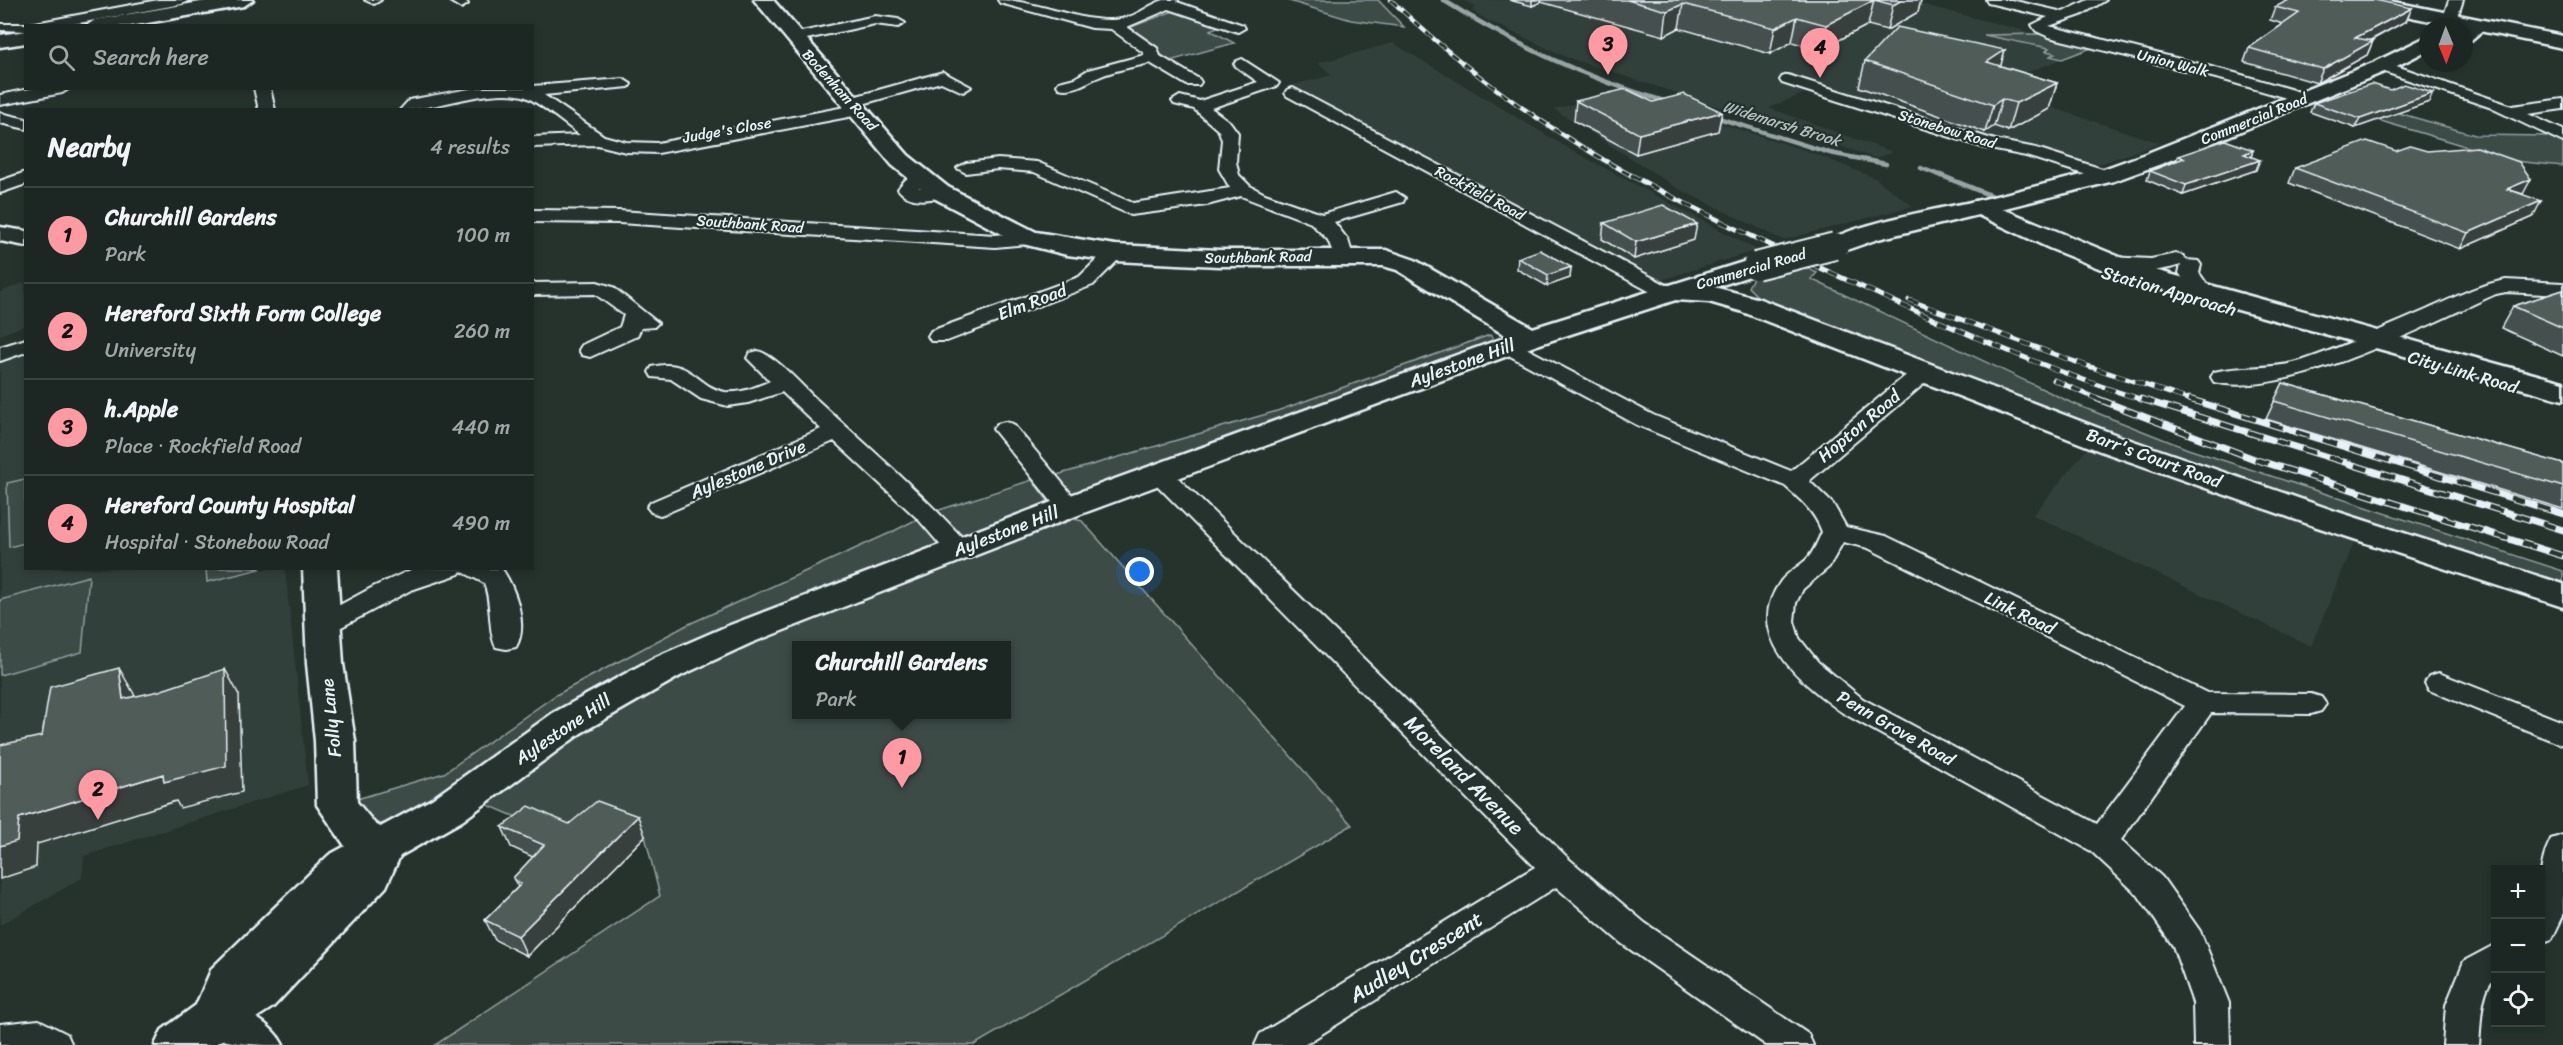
<!DOCTYPE html>
<meta charset="utf-8">
<style>
body{margin:0;font-family:Sriracha,sans-serif;background:#252e2a;color:#f1f3f6}
.controls{position:absolute;right:18px;bottom:18px;display:grid;overflow:hidden;border-radius:0px;box-shadow:0 3px 9px #0003}
.controls button{width:54px;height:54px;display:grid;place-items:center;padding:0;border:0;border-bottom:2px solid #3a4340;background:#1c2622;color:#f1f3f6;font:30px sans-serif}
.compass{position:absolute;left:2419px;top:18px;width:54px;height:54px;border-radius:50%;background:#1c2622;box-shadow:0 3px 9px #0003;rotate:179deg}
.you{position:absolute;left:1140px;top:572px;width:21px;height:21px;margin:-15px;border:4px solid #fff;border-radius:50%;background:#1a73e8;box-shadow:0 0 0 9px #1a73e833}
.badge{display:grid;place-items:center;width:39px;height:39px;border-radius:50%;background:#ff9aa2;color:#111;font-size:20px;font-weight:700}
.pin{position:absolute;translate:-50% -50px;filter:drop-shadow(0 2px 3px #0008)}
.pin::after{content:'';position:absolute;top:32px;width:21px;height:18px;background:inherit;clip-path:polygon(0 0,100% 0,50% 100%)}
.popup{position:absolute;left:792px;top:641px;width:219px;height:78px;box-sizing:border-box;display:grid;place-content:center;border-radius:0px;background:#1c2622;filter:drop-shadow(0 2px 4px #0005);font-size:20px;white-space:nowrap;color:#a0a5a5}
.popup b{font-size:22px;color:#f1f3f6}
.popup::after{content:'';position:absolute;left:50%;top:100%;margin-left:-12px;border:12px solid transparent;border-top-color:#1c2622}
.list{margin:0;padding:0;list-style:none}
h2{display:flex;justify-content:space-between;align-items:center;height:78px;margin:0;padding:0 24px;font-size:26px}
h2 small{font-size:20px;font-weight:400;color:#a0a5a5}
.list li{display:grid;grid-template-columns:39px 1fr auto;gap:18px;align-items:center;box-sizing:border-box;height:96px;padding:0 24px;border-top:2px solid #3a4340}
.list b{display:block;font-size:22px;white-space:nowrap}
.list p{margin:0;font-size:20px;white-space:nowrap;color:#a0a5a5}
.list em{font-size:20px;font-style:normal;color:#a0a5a5}
.icon{flex:none;width:33px;height:33px;fill:none;stroke:currentColor;stroke-width:2;stroke-linecap:round;stroke-linejoin:round}
.map{position:relative;flex:none;width:2563px;height:1045px;overflow:hidden}
.search{position:absolute;background:#1c2622;box-shadow:0 3px 9px #0003;left:24px;top:24px;width:510px;height:66px;display:flex;align-items:center;gap:15px;box-sizing:border-box;padding:0 21px;border-radius:0px;color:#a0a5a5;font-size:22px}
.panel{position:absolute;background:#1c2622;box-shadow:0 3px 9px #0003;left:24px;top:108px;width:510px;height:462px;border-radius:0px}
.map>svg:first-child{display:block}
.built{fill:#333f3a}
.green{fill:#3e4b47;stroke:#939ea0;stroke-width:1.5;fill-rule:evenodd}
.lines{fill:none;stroke-linecap:round;stroke-linejoin:round}
.stream-far1{stroke:#98a3a5;stroke-width:4.5}
.stream{stroke:#98a3a5;stroke-width:5}
.street-casing{stroke:#e8f1f8;stroke-width:4}
.secondary-casing{stroke:#e8f1f8;stroke-width:5}
.primary-casing{stroke:#e8f1f8;stroke-width:5}
.highway-casing{stroke:#e8f1f8;stroke-width:5}
.street{fill:#26332d;fill-rule:evenodd}
.secondary{fill:#26332d;fill-rule:evenodd}
.primary{fill:#26332d;fill-rule:evenodd}
.highway{fill:#26332d;fill-rule:evenodd}
.rail-far2-casing{stroke:#e8f1f8;stroke-width:4.5}
.rail-far1-casing{stroke:#e8f1f8;stroke-width:5}
.rail-casing{stroke:#e8f1f8;stroke-width:7}
.rail-far2{stroke:#26332d;stroke-width:3;stroke-dasharray:8;stroke-linecap:butt}
.rail-far1{stroke:#26332d;stroke-width:4;stroke-dasharray:10;stroke-linecap:butt}
.rail{stroke:#26332d;stroke-width:4.5;stroke-dasharray:14;stroke-linecap:butt}
.highway-bridge-casing{stroke:#e8f1f8;stroke-width:30;stroke-linecap:butt}
.highway-bridge{stroke:#26332d;stroke-width:26}
.wall{fill:#454f4d;stroke:#e8f1f8;stroke-width:1.5}
.shaded-wall{fill:#38403e;stroke:#e8f1f8;stroke-width:1.5}
.building{fill:#505c59;stroke:#e8f1f8;stroke-width:1.5}
.labels{text-anchor:middle;stroke-width:4.5;stroke-linejoin:round;paint-order:stroke}
.far-street-label{font-size:15px;fill:#e8f1f8;stroke:#26332d}
.far-water-label{font-size:16px;font-style:italic;fill:#b3bdc0;stroke:#26332d}
.street-label{font-size:18px;fill:#e8f1f8;stroke:#26332d}
.near-street-label{font-size:21px;fill:#e8f1f8;stroke:#26332d}
</style>
<div class="map">
<svg width="2563" height="1045" viewBox="0 0 2563 1045">
<rect width="100%" height="100%" fill="#26332d"/>
<filter id="ink" filterUnits="userSpaceOnUse"><feTurbulence type="fractalNoise" baseFrequency=".0167" numOctaves="2"/><feDisplacementMap in="SourceGraphic" scale="12" xChannelSelector="R" yChannelSelector="G"/><feConvolveMatrix kernelMatrix="1 2 1 2 8 2 1 2 1" color-interpolation-filters="sRGB"/></filter>
<g filter="url(#ink)">
<!-- built -->
<path class="built" d="M1461,0h444l186,48 -102,39 171,56 -61,21 -141,-35 -135,-44 -54,23 123,44 -16,6 -310,-101 -81,-38 -13,-9 4,-3 -4,-3z
M1393,43l180,108 184,99 -96,30 -7,-1 -361,-194 39,-10 -14,-12z
M1604,96l49,6 157,50 65,26 38,28 -130,34 -104,-51 -125,-80z
M25,282v43l-25,10v-43z
M25,353l1,215 259,1 23,216 -224,71 -2,22 -82,47v-563z
M2090,445l266,93 -45,108 -278,-131z"/>
<!-- green -->
<path class="green" d="M1286,0h92l26,27 -53,-7z
M1176,10l46,15 -12,5 24,13 -64,18 -44,-32z
M2041,34l50,14 -29,11 -12,-3 5,-3 -9,-2 3,-3 -65,-13z
M2350,99l125,36 79,1 9,7v23l-89,-9 -6,-10 -134,-40z
M1800,264l17,9 -6,6 261,124 116,46 375,122v15c-272,-86 -540,-181 -804,-288l-11,-11 5,-9z
M1490,335l5,6 -22,9 -270,95 -130,50 -16,-20 220,-64z
M25,479v64l-16,4 -2,-64z
M1032,480l16,21 -90,48 -220,86 -337,185 -21,4 -20,11 -23,-30 107,-32 112,-78 131,-70 205,-93 35,-18z
M1074,519l8,2 270,304 -378,220h-539l225,-149 -15,-60 -67,7 -107,-45 208,-127zM797,646h210v68h-210z
M206,568h54v1l-53,13z
M89,576l-7,76 -82,23v-75z"/>
<g class="lines">
<!-- stream-far1 -->
<path class="stream-far1" d="M1443,0c72,45 142,78 224,102
M1712,116l118,37 56,11
M1921,168l23,9"/>
<!-- stream -->
<path class="stream" d="M1940,175l52,21"/>
<!-- street casing -->
<g class="street-casing">
<path id="street" d="M158,0h31l-7,4 -119,22h-37v5l-26,-1v-6h30z
M365,0h16l-7,4z
M448,0h17l3,4 -7,4z
M998,0c39,0 75,21 114,20 22,0 35,-15 52,-20 4,0 10,0 14,0l-1,2 66,23 2,3 -7,4 -69,-23 -42,18 30,21 3,8 39,23 2,3 -2,3h-12l-37,-22c-16,4 -36,7 -51,14 -13,5 -25,15 -40,11l-2,-3 2,-3 16,-4 13,-8 56,-15v-2l-33,-24 -19,-1 -92,-25z
M1986,0h25l52,12 25,-12h18l-25,15 -32,11 186,47 75,22 2,3 -8,5 -80,-23 -175,-43 -13,-6 -4,-6 16,-8 -60,-14z
M2449,0h14l-6,18 -7,4 -7,-4z
M875,16l23,3 7,4 -7,4 -23,-3 -82,18 -7,-4 2,-3z
M1242,59l37,24 -2,3 -66,22 19,14 8,11 -2,29 3,13 11,11 15,8 57,20 74,-22 9,6 -2,4 -69,20 14,18 5,16 -3,4h-14l-8,-20 -17,-17 -70,-27 -34,9 -76,10 -97,-43 -36,-3 -32,4 -9,-5 9,-5 32,-4 39,3 96,41 97,-15 -11,-19 3,-29 -3,-9 -25,-22 -20,-5 -2,-3 8,-5 20,5 58,-19 -21,-15 -3,-3 3,-3z
M2382,61l130,45 51,-7v10l-35,5 35,16v12l-74,-35 -113,-38 -2,-3z
M943,72l28,15 -8,5 -22,-10 -82,23 7,5 -2,4 -206,39 -32,-1 -28,-7 -66,2v-10l48,-2c-11,-8 -45,-36 -57,-39 -35,-9 -87,14 -123,14l9,-10 66,-12h57v-2l91,-7 8,5 -2,3 -85,8 60,41 22,6 32,1 192,-37 -6,-4 2,-3z
M1788,75l207,65 41,8 76,24 3,4 -9,5 -80,-25 -41,-8 -203,-65 -2,-3 2,-3z
M34,88h36l-8,5 -62,12v-10z
M254,88h16l5,22h-16z
M1293,88l381,201 3,4 -3,4h-14l-373,-201 -2,-3 2,-3z
M0,113l26,6v10l-26,-6z
M26,172v12l-26,9v-12z
M920,172l9,5 -10,11h27l3,4 -3,4c-16,4 -37,8 -48,-7 5,-8 13,-15 22,-17z
M532,210l87,1 376,24 33,-3 10,6 -10,6 -33,3 -376,-24 -87,-1z
M1115,247l10,6 -32,32 -146,56h-16l-3,-5 3,-5 148,-54 29,-28z
M2176,254l7,2 3,4 12,1 3,4 -2,8 14,20 -3,4h-14l-17,-24 2,-8c-26,8 -55,9 -81,2l-3,-4 3,-4 7,-2 44,2z
M2506,280l57,3v12l-57,-3 -10,2c-68,30 -210,106 -282,88l-3,-5 3,-5c28,-7 58,-2 87,-11 42,-14 83,-33 123,-50 27,-12 53,-26 82,-31z
M597,282l16,5 45,36 -4,4 -13,1 -4,8 -47,21 -8,-2 -3,-5 3,-5 38,-18 4,-12 -29,-21 -63,1v-12z
M26,339v13l-26,9v-14z
M1509,339l144,76 138,56 125,-104h16l3,5 -3,5 -123,104 24,23 13,23 40,9 321,157 104,1 10,3 5,7 -5,7 -10,3 -100,-1 -90,127 41,37 38,54 29,72 1,42h-36l-1,-42 -20,-57 -35,-51 -47,-44 -248,-138c-41,-30 -102,-77 -62,-132 7,-9 17,-14 25,-21 8,-8 11,-18 16,-28 -7,-20 -21,-32 -37,-46l-148,-61 -136,-74 -3,-5 3,-5zM1843,542l25,6 317,158 -88,118 -234,-125 -45,-37 -19,-24 -5,-17 2,-18 7,-14 26,-22z
M758,351c18,5 42,33 56,46 52,48 106,94 153,146l4,6 -4,6 -9,2 -9,-2 -31,-36 -84,-78 -165,71 -9,3 -9,-3 -4,-5 4,-5 170,-73 -39,-37 -34,11 -20,3 -27,-7 -30,-20 -19,-2 -3,-5 3,-5c40,-10 44,20 73,25 15,2 31,-5 45,-11l-23,-23 3,-5z
M1005,422l8,2 65,78 4,5 -4,5 -9,3 -9,-3 -63,-78 -4,-5 4,-5z
M1160,467l9,2 401,391 75,63 163,111 5,11h-47l-145,-102 -65,-56 -252,158h-49l5,-11 275,-167 -384,-388 -3,-5 3,-5z
M415,568l87,1c13,19 27,56 14,78l-10,2 -10,-2c-8,-14 -4,-45 -12,-64l-23,-12 -2,3 -48,16 -79,42 -10,3 -10,-3 -4,-6 4,-6 63,-34z
M2439,673l124,49v23l-134,-55 -4,-7 4,-7z
M2563,835v81l-11,23 -12,4c0,-34 -5,-74 11,-104z
M2496,944v33c-16,10 -15,50 -17,68h-36l3,-40 18,-44z
M39,1020l28,14 5,11h-72v-21z"/>
</g>
<!-- secondary casing -->
<g class="secondary-casing">
<path id="secondary" d="M754,0h19l135,155 40,32 88,45 79,13 104,5h167l29,10 125,72 4,6 -4,6 -10,2 -10,-2 -123,-74 -14,-4h-164l-104,-5 -48,-6 -48,-12 -87,-46 -40,-32z
M0,227l26,4v15l-26,-5z
M1667,285l43,1 50,13 362,138 216,75 225,72v23l-249,-81 -214,-75 -360,-140 -31,-9 -51,-3 -4,-6 4,-6z
M303,568h34l6,96 12,77 2,61 18,22 22,12 6,11 -6,11 -15,5 -37,-17 -28,-41 -2,-64 -8,-77z
M214,998c25,9 57,23 69,47 -35,0 -75,0 -92,-27l6,-14z"/>
</g>
<!-- primary casing -->
<g class="primary-casing">
<path id="primary" d="M2474,23l10,6 -13,11 -7,2v-15z
M2428,36v14l-39,20 -228,94 -47,17 -133,33 -9,-2 -3,-5 3,-5 126,-31 47,-17 230,-92z"/>
</g>
<!-- highway casing -->
<g class="highway-casing">
<path id="highway" d="M212,0h41l-9,6 -114,20h-44l9,-6z
M2348,0h36l179,36v12l-206,-42z
M26,31v12l-26,4v-12z
M1981,200l163,67 419,115v18l-437,-121 -77,-31 -71,-33 -100,24 -43,15 -9,-3 -4,-5c13,-19 131,-40 159,-46z
M1756,258l9,3 4,5 -4,5 -225,73 -459,170 -330,129 -69,32 -101,58 -119,88 -62,35 -14,31 -113,120 -59,38h-59l7,-15 34,-25 16,-37 117,-113 103,-56 121,-86 103,-56 69,-30 332,-127 463,-168z"/>
</g>
<!-- street -->
<use href="#street" class="street"/>
<!-- secondary -->
<use href="#secondary" class="secondary"/>
<!-- primary -->
<use href="#primary" class="primary"/>
<!-- highway -->
<use href="#highway" class="highway"/>
<!-- rail-far2 casing -->
<g class="rail-far2-casing">
<path id="rail-far2" d="M1391,0c74,71 153,128 243,177"/>
</g>
<!-- rail-far1 casing -->
<g class="rail-far1-casing">
<path id="rail-far1" d="M1631,175c74,41 152,76 229,111 94,43 187,84 286,115
M1909,300l161,60 123,41
M2054,380l48,21"/>
</g>
<!-- rail casing -->
<g class="rail-casing">
<path id="rail" d="M2098,399l159,61 306,96
M2141,399l422,131
M2189,399l374,115"/>
</g>
<!-- rail-far2 -->
<use href="#rail-far2" class="rail-far2"/>
<!-- rail-far1 -->
<use href="#rail-far1" class="rail-far1"/>
<!-- rail -->
<use href="#rail" class="rail"/>
<!-- highway-bridge casing -->
<g class="highway-bridge-casing">
<path id="highway-bridge" d="M1756,266l79,-20"/>
</g>
<!-- highway-bridge -->
<use href="#highway-bridge" class="highway-bridge"/>
</g>
<!-- wall -->
<path class="wall" d="M1509,0h412l-3,12 -31,18 -19,-5 -48,25 -28,-8 -22,12 -91,-26 -15,8 -123,-34 -9,4z
M2275,7l131,14 -36,20h3l-6,14 -50,28 -73,-21 5,-14 34,-24 -13,-4z
M1865,61l136,5 56,17 -8,26 -41,22 -14,-5 -9,6 -126,-45z
M1576,101l77,1 69,10 -4,19 -82,23 -62,-33z
M2429,102l-74,26 -45,-16 4,-9z
M2253,150l-2,7 5,13 -73,25 -36,-15 3,-9 26,-10 2,-5z
M2295,168l228,27 10,22 -73,32 -171,-66z
M1604,223l90,17 -60,19 -32,-20z
M1518,258l53,9 -1,11 -23,8 -30,-17z
M2563,290v66l-62,-28 12,-22z
M2283,383l280,81v45l-297,-90z
M569,824l76,12 -118,120 -32,-16 -10,-20 33,-33 -5,-9 20,-21 -22,-10 -9,-20z"/>
<!-- shaded-wall -->
<path class="shaded-wall" d="M1532,0h9v2l-9,4z
M1874,0l-6,25 -48,25 6,-25z
M1902,0h19l-3,12 -31,18 6,-25z
M1683,4l-4,24 -15,8 3,-25z
M2412,8l-6,13 -56,30 5,-13z
M1797,17l-5,25 -22,12 5,-26z
M2373,41l-6,14 -50,28 6,-14z
M2005,50l-7,26 -11,-14z
M2057,83l-8,26 -41,22 8,-28z
M2433,93l-4,9 -74,26 5,-9z
M2002,99l-8,27 -9,6 8,-27z
M1722,112l-4,19 -82,23 3,-20z
M2253,150l-3,10 -6,-6z
M2260,160l-4,10 -73,25 3,-10z
M2531,179l-8,15 -16,-5z
M2541,201l-8,16 -73,32 8,-16z
M1697,224l-3,16 -60,19 2,-17z
M1571,267l-1,11 -23,8 1,-11z
M119,668l15,26 5,31 -16,-26z
M225,669l14,26 3,97 -62,16 -4,-7 -139,43 -1,23 -36,12v-33l19,-28 144,-44z
M638,816l7,20 -118,120 -9,-20z"/>
<!-- building -->
<path class="building" d="M1627,0h275l-9,5 -19,-5 -48,25 -29,-8 -22,11 -92,-24 -16,7z
M2289,0h86l37,8 -57,30 18,3 -50,28 -74,-21 50,-35 -24,-6z
M1897,27l108,23 -18,12 70,21 -41,20 -14,-4 -9,6 -128,-44z
M2371,84l19,6 14,-6 29,9 -73,26 -46,-16z
M1626,89l27,13 31,-8 38,18 -83,22 -63,-33z
M2225,140l28,10 -9,4 16,6 -74,25 -36,-14 34,-13 -6,-2z
M2367,141l29,10 14,-5 17,5 50,-4 42,15 12,17 -24,10 34,12 -73,32 -173,-65z
M1663,205l34,19 -61,18 -32,-19z
M1540,250l31,17 -23,8 -30,-17z
M2563,290v38l-50,-22z
M2283,383l280,81v23l-289,-86z
M119,668l4,31 36,-8 66,-22 1,97 -62,16 -1,-8 -144,44 -2,23 -17,5v-101l42,-9 8,-49z
M597,801l41,15 -120,120 -33,-16 36,-36 -8,-6 31,-33 -42,-18 27,-21 40,18z"/>
</g>
<g class="labels">
<!-- far-street labels -->
<g class="far-street-label">
<text transform="translate(2173 63) rotate(14)" y="5">Union Walk</text>
<text transform="translate(840 90) rotate(48)" y="5">Bodenham Road</text>
<text transform="translate(2254 119) rotate(-22)" y="5">Commercial Road</text>
<text transform="translate(1947 129) rotate(17)" y="5">Stonebow Road</text>
<text transform="translate(727 130) rotate(-10)" y="5">Judge's Close</text>
<text transform="translate(1480 193) rotate(28)" y="5">Rockfield Road</text>
<text transform="translate(750 224) rotate(4)" y="5">Southbank Road</text>
<text transform="translate(1258 257) rotate(-1)" y="5">Southbank Road</text>
<text transform="translate(1751 269) rotate(-16)" y="5">Commercial Road</text>
</g>
<!-- far-water labels -->
<g class="far-water-label">
<text transform="translate(1782 123) rotate(17)" y="6">Widemarsh Brook</text>
</g>
<!-- street labels -->
<g class="street-label">
<text transform="translate(2169 291) rotate(16)" y="6">Station Approach</text>
<text transform="translate(1032 302) rotate(-21)" y="6">Elm Road</text>
<text transform="translate(1462 363) rotate(-20)" y="6">Aylestone Hill</text>
<text transform="translate(2463 372) rotate(16)" y="6">City Link Road</text>
<text transform="translate(1859 426) rotate(-40)" y="6">Hopton Road</text>
<text transform="translate(2154 458) rotate(20)" y="6">Barr's Court Road</text>
<text transform="translate(748 469) rotate(-23)" y="6">Aylestone Drive</text>
<text transform="translate(1006 531) rotate(-21)" y="6">Aylestone Hill</text>
<text transform="translate(2020 613) rotate(26)" y="6">Link Road</text>
<text transform="translate(331 718) rotate(-96)" y="6">Folly Lane</text>
<text transform="translate(1896 728) rotate(30)" y="6">Penn Grove Road</text>
<text transform="translate(563 729) rotate(-34)" y="6">Aylestone Hill</text>
</g>
<!-- near-street labels -->
<g class="near-street-label">
<text transform="translate(1464 775) rotate(45)" y="7">Moreland Avenue</text>
<text transform="translate(1416 957) rotate(-32)" y="7">Audley Crescent</text>
</g>
</g>
</svg>
<div class="controls">
<button>+</button>
<button>−</button>
<button><svg class="icon" aria-label="locate" viewBox="0 0 24 24"><circle cx="12" cy="12" r="6"/><path d="M12 2v4M12 18v4M2 12h4M18 12h4"/></svg></button>
</div>
<svg class="compass" viewBox="-18 -18 36 36"><path d="M0-13l5 13h-10z" fill="#e53935"/><path d="M0 13l5-13h-10z" fill="#a0a5a5"/></svg>
<div class="you"></div>
<div class="pin badge" style="left:902px;top:788px">1</div>
<div class="popup"><b>Churchill Gardens</b>Park</div>
<div class="pin badge" style="left:98px;top:820px">2</div>
<div class="pin badge" style="left:1608px;top:75px">3</div>
<div class="pin badge" style="left:1820px;top:78px">4</div>
<div class="search"><svg class="icon" aria-label="search" viewBox="0 0 24 24"><circle cx="10" cy="10" r="6"/><path d="M15 15l6 6"/></svg>Search here</div>
<section class="panel">
<h2>Nearby<small>4 results</small></h2>
<ul class="list">
<li><span class="badge">1</span><div><b>Churchill Gardens</b><p>Park</p></div><em>100 m</em></li>
<li><span class="badge">2</span><div><b>Hereford Sixth Form College</b><p>University</p></div><em>260 m</em></li>
<li><span class="badge">3</span><div><b>h.Apple</b><p>Place · Rockfield Road</p></div><em>440 m</em></li>
<li><span class="badge">4</span><div><b>Hereford County Hospital</b><p>Hospital · Stonebow Road</p></div><em>490 m</em></li>
</ul>
</section>
</div>
